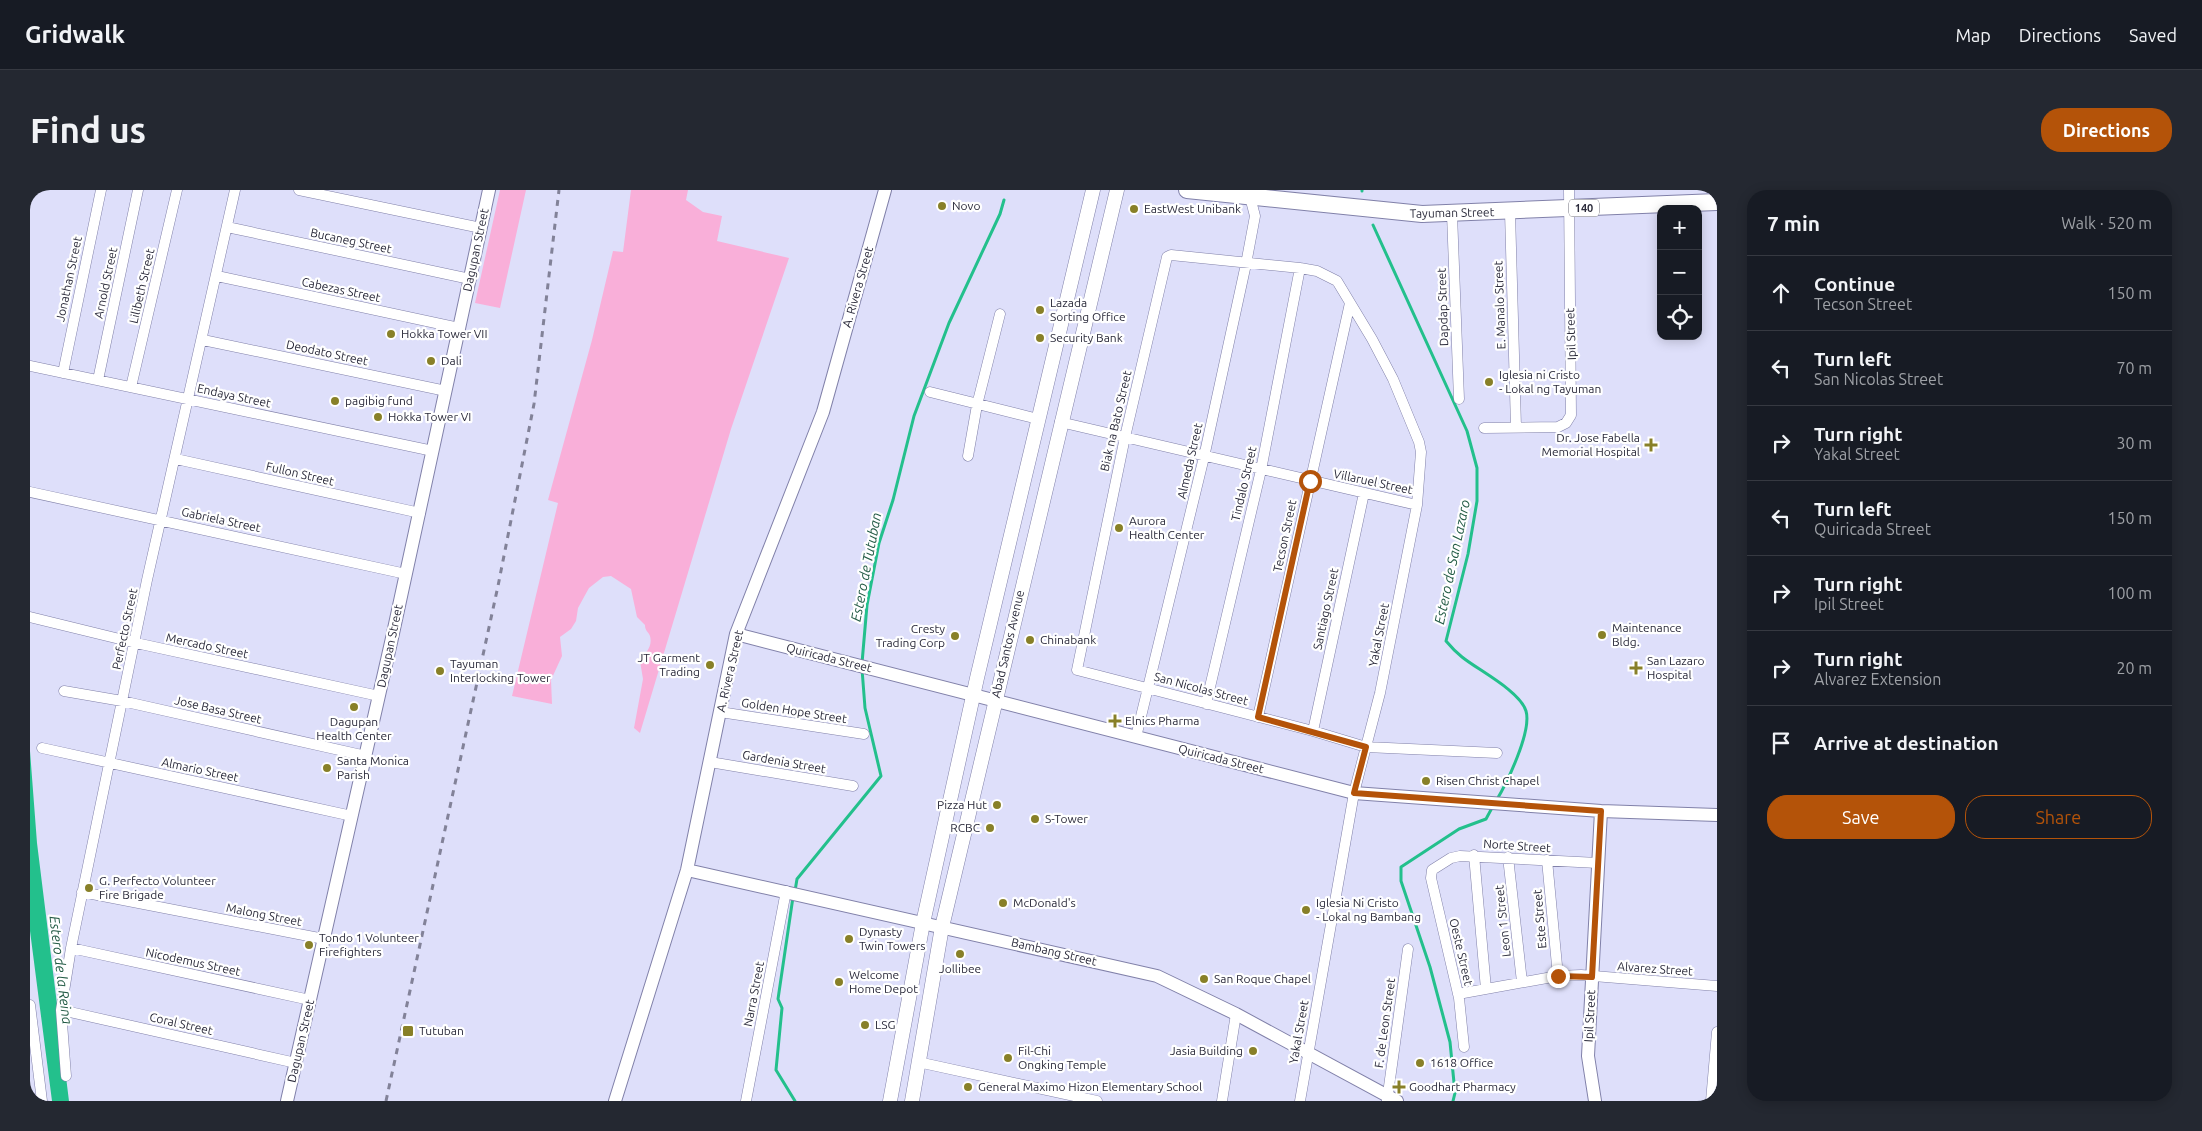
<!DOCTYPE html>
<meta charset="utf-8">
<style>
body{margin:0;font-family:Ubuntu,sans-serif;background:#242831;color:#f1f3f6}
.controls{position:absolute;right:15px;top:15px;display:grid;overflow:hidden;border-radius:10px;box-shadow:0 2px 12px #0003}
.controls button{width:45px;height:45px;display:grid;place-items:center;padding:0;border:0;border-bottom:1px solid #363941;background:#171b24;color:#f1f3f6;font:25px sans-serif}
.stop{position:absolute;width:15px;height:15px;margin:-11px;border:4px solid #b45309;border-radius:50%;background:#fff}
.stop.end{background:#b45309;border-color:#fff;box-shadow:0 1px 5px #0008}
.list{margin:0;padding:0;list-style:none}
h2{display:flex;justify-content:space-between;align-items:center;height:65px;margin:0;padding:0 20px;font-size:21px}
h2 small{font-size:16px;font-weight:400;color:#9ea1a6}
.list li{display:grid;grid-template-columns:32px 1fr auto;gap:15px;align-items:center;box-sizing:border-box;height:75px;padding:0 20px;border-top:1px solid #363941}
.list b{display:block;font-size:19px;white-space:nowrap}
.list p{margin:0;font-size:16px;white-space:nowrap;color:#9ea1a6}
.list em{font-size:16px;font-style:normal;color:#9ea1a6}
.actions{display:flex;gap:10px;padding:15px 20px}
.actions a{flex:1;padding:11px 0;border:1px solid #b45309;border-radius:20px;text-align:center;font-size:18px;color:#b45309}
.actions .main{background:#b45309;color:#fff}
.icon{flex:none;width:28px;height:28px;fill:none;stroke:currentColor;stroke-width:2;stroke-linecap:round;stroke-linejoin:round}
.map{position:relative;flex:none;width:1687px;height:911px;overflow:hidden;border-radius:20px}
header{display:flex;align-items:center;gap:30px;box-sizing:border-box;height:70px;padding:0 25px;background:#171b24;border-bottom:1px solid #363941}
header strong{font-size:24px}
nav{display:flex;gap:28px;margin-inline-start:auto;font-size:18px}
.intro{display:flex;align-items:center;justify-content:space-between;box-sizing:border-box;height:120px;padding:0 30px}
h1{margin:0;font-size:35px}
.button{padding:12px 22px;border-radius:20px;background:#b45309;color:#fff;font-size:18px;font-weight:700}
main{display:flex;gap:30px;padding:0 30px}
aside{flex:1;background:#171b24;border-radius:20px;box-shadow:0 2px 12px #0003}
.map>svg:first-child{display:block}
.green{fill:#f9afd9}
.water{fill:#23c08c}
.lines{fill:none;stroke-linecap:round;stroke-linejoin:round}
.stream{stroke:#23c08c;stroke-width:3}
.minor-casing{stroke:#8181a9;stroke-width:11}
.tertiary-casing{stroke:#8181a9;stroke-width:14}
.secondary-casing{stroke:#8181a9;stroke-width:15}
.primary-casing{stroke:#8181a9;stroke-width:18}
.minor{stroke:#fff;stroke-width:10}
.tertiary{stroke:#fff;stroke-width:12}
.secondary{stroke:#fff;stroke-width:14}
.primary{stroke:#fff;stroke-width:16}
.rail{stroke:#828298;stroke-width:3;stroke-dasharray:6 6;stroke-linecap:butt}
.route{stroke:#b45309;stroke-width:6}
.poi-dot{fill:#888028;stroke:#fff;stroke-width:2}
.labels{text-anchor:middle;stroke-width:4.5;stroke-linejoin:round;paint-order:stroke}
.shield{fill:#fff;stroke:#6b6b76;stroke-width:1}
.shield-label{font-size:11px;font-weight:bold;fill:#2b2b3b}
.poi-label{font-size:12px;fill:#2b2b3b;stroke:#fff;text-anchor:start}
.street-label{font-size:12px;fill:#2b2b3b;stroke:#fff}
.water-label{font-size:14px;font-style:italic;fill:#235b45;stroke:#fff}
</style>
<header>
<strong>Gridwalk</strong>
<nav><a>Map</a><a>Directions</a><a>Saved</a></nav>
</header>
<div class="intro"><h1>Find us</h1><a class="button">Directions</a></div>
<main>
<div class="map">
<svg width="1687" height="911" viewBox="0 0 1687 911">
<rect width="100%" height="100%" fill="#dedffa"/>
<!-- green -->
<path class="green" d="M470,0h26l-26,118 -25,-5z
M601,0h57l-2,10 17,12 19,4 -5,25 72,17 -58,171 -91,304 -6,-5 9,-49 -3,-18c5,-8 13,-14 10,-25 -2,-5 -5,-5 -5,-11l-8,-8 -6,-28 -20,-13 -8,1 -14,11 -5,9 -6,11 -2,13 -5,8 -11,8 2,19 -11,24 1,24 -40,-8 46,-193 -10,-3 44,-160 21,-89 10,1z"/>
<!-- water -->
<path class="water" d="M0,561l7,92 32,258h-17l-22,-170z"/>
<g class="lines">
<!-- stream -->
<path class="stream" d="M1332,0v1
M1343,35l94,206 10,37v33l-9,53 -22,87c5,6 11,12 16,16 16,13 58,34 64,54 6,20 -19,72 -30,90
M832,473l5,-58 12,-62 14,-43 21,-84 35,-93 51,-109 4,-14
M765,701l2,-12 84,-103 -16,-68 -3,-39
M763,707l-15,102 4,9 -6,62 19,31
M1423,911l2,-8 -5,-51 -20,-75 -29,-86v-14l58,-38 27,-10 7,-13"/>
<!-- minor casing -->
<g class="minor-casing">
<path id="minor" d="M269,0l182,38
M1480,22l6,215
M1422,24l7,185
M197,37l243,52
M187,86l242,52
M173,150l243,51
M0,176l403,85
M33,183l38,-183
M68,190l40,-190
M101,197l46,-197
M900,202l108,27
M1030,232l357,83
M1454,238l74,-1 8,-4 5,-8 -2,-225
M938,266l9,-51 23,-91
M146,269l244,54
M0,302l376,82
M0,427l106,26 243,53
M34,501l58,10 244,55
M1176,514l55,-234 39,-202
M690,522l144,22
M1228,527l92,-414
M1283,541l51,-238
M1106,547l68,-280 42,-193 9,-48 -6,-23
M12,558l310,68
M680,572l143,24
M1444,665l12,134
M1478,667l14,125
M1517,670l11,116
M52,702l242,47
M41,758l239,52
M1428,804l100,-18 23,-1 136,11
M0,815l12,96
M31,820l235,53
M1434,857l-5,-49 -28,-120 1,-8 19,-12 9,-2 138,7
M888,872l179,39
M36,886l-5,-66 10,-62 76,-368 88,-390
M716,911l40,-210
M1192,911l14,-87
M1270,911l54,-308 26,-100 37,-188 4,-53 -2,-10 -26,-63 -21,-40 -35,-58 -20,-10 -17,-3 -129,-13 -4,2 -42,180 -48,233 236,61 53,16 131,6
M1357,911l21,-152
M1681,911l6,-69"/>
</g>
<!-- tertiary casing -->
<g class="tertiary-casing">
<path id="tertiary" d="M706,444l618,159 247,18 116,4
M657,680l470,106 79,38 161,87
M257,911l105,-463 97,-448
M585,911l72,-231 49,-236 87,-222 62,-222
M1565,911l-7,-45 13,-245"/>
</g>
<!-- secondary casing -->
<g class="secondary-casing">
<path id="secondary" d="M860,911l33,-178 54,-245 116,-488
M882,911l30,-174 175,-737"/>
</g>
<!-- primary casing -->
<g class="primary-casing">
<path id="primary" d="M1157,0l235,24 295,-12"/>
</g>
<!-- minor -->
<use href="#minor" class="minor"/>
<!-- tertiary -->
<use href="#tertiary" class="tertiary"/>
<!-- secondary -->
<use href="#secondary" class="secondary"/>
<!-- primary -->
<use href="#primary" class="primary"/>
<!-- rail -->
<path class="rail" d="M356,911l112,-515 36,-182 25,-214"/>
</g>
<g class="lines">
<!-- route -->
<path class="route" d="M1280,291l-52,236 108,30 -12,46 247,18 -9,166 -34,-1"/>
</g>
<!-- markers -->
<g class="poi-dot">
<circle cx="912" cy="16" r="5"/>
<circle cx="1104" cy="19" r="5"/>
<circle cx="1010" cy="120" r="5"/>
<circle cx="361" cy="144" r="5"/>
<circle cx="1010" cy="148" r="5"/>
<circle cx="401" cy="171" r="5"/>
<circle cx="1459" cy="192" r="5"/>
<circle cx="305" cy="211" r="5"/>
<circle cx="348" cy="227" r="5"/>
<path d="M1618.5 247.5h5v5h5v5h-5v5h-5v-5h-5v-5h5z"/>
<circle cx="1089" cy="338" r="5"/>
<circle cx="1572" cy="445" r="5"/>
<circle cx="925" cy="446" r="5"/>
<circle cx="1000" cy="450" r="5"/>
<circle cx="680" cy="475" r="5"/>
<path d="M1603.5 470.5h5v5h5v5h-5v5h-5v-5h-5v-5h5z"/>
<circle cx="410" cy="481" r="5"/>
<circle cx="324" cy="517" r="5"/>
<path d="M1082.5 523.5h5v5h5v5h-5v5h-5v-5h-5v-5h5z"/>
<circle cx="297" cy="578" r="5"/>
<circle cx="1396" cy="591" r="5"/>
<circle cx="967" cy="615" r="5"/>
<circle cx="1005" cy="629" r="5"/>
<circle cx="960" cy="638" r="5"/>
<circle cx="59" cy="698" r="5"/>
<circle cx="973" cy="713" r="5"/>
<circle cx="1276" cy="720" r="5"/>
<circle cx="819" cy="749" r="5"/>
<circle cx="279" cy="755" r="5"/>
<circle cx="930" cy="764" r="5"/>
<circle cx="1174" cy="789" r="5"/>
<circle cx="809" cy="792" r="5"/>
<circle cx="835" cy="835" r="5"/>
<rect x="372" y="835" width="12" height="12" rx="2.5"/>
<circle cx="1223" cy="861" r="5"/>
<circle cx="978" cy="868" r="5"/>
<circle cx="1390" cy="873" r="5"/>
<circle cx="938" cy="897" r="5"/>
<path d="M1366.5 889.5h5v5h5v5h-5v5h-5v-5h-5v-5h5z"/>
</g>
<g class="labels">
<!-- shield labels -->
<rect class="shield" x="1539" y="9.5" width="30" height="17" rx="4"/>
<g class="shield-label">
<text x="1554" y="22">140</text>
</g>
<!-- poi labels -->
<g class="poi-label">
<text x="922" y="20">Novo</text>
<text x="1114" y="23">EastWest Unibank</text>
<text x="1020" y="117">Lazada<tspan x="1020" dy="14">Sorting Office</tspan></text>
<text x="371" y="148">Hokka Tower VII</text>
<text x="1020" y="152">Security Bank</text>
<text x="411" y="175">Dali</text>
<text x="1469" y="189">Iglesia ni Cristo<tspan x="1469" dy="14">- Lokal ng Tayuman</tspan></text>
<text x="315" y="215">pagibig fund</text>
<text x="358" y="231">Hokka Tower VI</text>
<text x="1610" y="252" text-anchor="end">Dr. Jose Fabella<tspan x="1610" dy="14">Memorial Hospital</tspan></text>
<text x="1099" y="335">Aurora<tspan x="1099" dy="14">Health Center</tspan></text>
<text x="1582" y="442">Maintenance<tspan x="1582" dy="14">Bldg.</tspan></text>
<text x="915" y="443" text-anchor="end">Cresty<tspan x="915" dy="14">Trading Corp</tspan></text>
<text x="1010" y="454">Chinabank</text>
<text x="670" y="472" text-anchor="end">JT Garment<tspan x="670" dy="14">Trading</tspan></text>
<text x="1617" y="475">San Lazaro<tspan x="1617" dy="14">Hospital</tspan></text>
<text x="420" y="478">Tayuman<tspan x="420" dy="14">Interlocking Tower</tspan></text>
<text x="1095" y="535">Elnics Pharma</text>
<text x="324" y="536" text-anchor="middle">Dagupan<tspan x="324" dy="14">Health Center</tspan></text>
<text x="307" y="575">Santa Monica<tspan x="307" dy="14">Parish</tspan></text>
<text x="1406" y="595">Risen Christ Chapel</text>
<text x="957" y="619" text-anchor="end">Pizza Hut</text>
<text x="1015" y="633">S-Tower</text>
<text x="950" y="642" text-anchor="end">RCBC</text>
<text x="69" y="695">G. Perfecto Volunteer<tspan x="69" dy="14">Fire Brigade</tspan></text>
<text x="983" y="717">McDonald's</text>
<text x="1286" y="717">Iglesia Ni Cristo<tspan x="1286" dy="14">- Lokal ng Bambang</tspan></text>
<text x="829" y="746">Dynasty<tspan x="829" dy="14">Twin Towers</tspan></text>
<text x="289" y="752">Tondo 1 Volunteer<tspan x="289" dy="14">Firefighters</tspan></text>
<text x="930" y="783" text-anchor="middle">Jollibee</text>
<text x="819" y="789">Welcome<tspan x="819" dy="14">Home Depot</tspan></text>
<text x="1184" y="793">San Roque Chapel</text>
<text x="845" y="839">LSG</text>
<text x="389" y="845">Tutuban</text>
<text x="988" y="865">Fil-Chi<tspan x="988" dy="14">Ongking Temple</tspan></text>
<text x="1213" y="865" text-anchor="end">Jasia Building</text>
<text x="1400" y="877">1618 Office</text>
<text x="948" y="901">General Maximo Hizon Elementary School</text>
<text x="1379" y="901">Goodhart Pharmacy</text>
</g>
<!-- street labels -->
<g class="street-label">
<text transform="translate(1422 23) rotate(-1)" y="4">Tayuman Street</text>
<text transform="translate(321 51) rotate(12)" y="4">Bucaneg Street</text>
<text transform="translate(446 60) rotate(-78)" y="4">Dagupan Street</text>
<text transform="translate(39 89) rotate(-78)" y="4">Jonathan Street</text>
<text transform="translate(76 93) rotate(-78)" y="4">Arnold Street</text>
<text transform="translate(112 96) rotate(-77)" y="4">Lilibeth Street</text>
<text transform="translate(828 97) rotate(-74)" y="4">A. Rivera Street</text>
<text transform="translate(311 100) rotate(12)" y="4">Cabezas Street</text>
<text transform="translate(1470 115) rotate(-92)" y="4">E. Manalo Street</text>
<text transform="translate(1413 117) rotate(-92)" y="4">Dapdap Street</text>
<text transform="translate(1541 144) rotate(-92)" y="4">Ipil Street</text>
<text transform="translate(297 163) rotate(12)" y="4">Deodato Street</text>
<text transform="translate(204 206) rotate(12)" y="4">Endaya Street</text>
<text transform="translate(1086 231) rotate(-77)" y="4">Biak na Bato Street</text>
<text transform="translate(1160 271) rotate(-77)" y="4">Almeda Street</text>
<text transform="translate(270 284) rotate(13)" y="4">Fullon Street</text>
<text transform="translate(1343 292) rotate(12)" y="4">Villaruel Street</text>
<text transform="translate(1214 294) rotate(-77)" y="4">Tindalo Street</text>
<text transform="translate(191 330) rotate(12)" y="4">Gabriela Street</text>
<text transform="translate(1255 346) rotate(-78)" y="4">Tecson Street</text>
<text transform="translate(1296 419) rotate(-78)" y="4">Santiago Street</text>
<text transform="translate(95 439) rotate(-78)" y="4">Perfecto Street</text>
<text transform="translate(1349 445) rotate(-79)" y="4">Yakal Street</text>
<text transform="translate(978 454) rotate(-77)" y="4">Abad Santos Avenue</text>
<text transform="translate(177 456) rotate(12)" y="4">Mercado Street</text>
<text transform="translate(360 456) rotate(-78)" y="4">Dagupan Street</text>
<text transform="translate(799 468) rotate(14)" y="4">Quiricada Street</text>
<text transform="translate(700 481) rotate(-77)" y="4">A. Rivera Street</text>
<text transform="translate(1171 499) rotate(15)" y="4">San Nicolas Street</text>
<text transform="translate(188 520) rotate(13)" y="4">Jose Basa Street</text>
<text transform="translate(764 521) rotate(9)" y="4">Golden Hope Street</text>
<text transform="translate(1191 569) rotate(14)" y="4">Quiricada Street</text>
<text transform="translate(754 572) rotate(10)" y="4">Gardenia Street</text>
<text transform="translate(170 580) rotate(12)" y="4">Almario Street</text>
<text transform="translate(1487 656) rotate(4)" y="4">Norte Street</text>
<text transform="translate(234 725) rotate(11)" y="4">Malong Street</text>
<text transform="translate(1510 729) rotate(-95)" y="4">Este Street</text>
<text transform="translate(1473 731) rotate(-96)" y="4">Leon 1 Street</text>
<text transform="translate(1024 762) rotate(13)" y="4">Bambang Street</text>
<text transform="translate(1431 762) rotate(77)" y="4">Oeste Street</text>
<text transform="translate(163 772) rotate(12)" y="4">Nicodemus Street</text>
<text transform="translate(1625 779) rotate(4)" y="4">Alvarez Street</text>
<text transform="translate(724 804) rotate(-79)" y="4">Narra Street</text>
<text transform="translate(1560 826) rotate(-87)" y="4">Ipil Street</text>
<text transform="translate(1355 833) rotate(-82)" y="4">F. de Leon Street</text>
<text transform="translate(151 834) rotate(13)" y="4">Coral Street</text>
<text transform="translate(1269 842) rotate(-80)" y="4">Yakal Street</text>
<text transform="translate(271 851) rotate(-77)" y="4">Dagupan Street</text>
</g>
<!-- water labels -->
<g class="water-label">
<text transform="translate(1422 372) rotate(-78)" y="5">Estero de San Lazaro</text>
<text transform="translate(836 377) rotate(-79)" y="5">Estero de Tutuban</text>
<text transform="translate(31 780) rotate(83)" y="5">Estero de la Reina</text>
</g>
</g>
</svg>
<div class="controls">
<button>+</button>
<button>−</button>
<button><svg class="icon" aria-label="locate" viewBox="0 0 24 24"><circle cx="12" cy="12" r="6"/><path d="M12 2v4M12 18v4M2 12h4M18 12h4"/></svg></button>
</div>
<div class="stop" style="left:1280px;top:291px"></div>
<div class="stop end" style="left:1528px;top:786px"></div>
</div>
<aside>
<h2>7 min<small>Walk · 520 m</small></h2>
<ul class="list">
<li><svg class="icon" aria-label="ahead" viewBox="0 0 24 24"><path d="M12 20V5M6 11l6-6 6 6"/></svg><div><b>Continue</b><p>Tecson Street</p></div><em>150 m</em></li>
<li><svg class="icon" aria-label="left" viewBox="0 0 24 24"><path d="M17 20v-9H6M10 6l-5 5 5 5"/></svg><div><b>Turn left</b><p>San Nicolas Street</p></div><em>70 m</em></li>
<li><svg class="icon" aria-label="right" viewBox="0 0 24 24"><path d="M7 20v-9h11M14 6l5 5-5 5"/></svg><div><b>Turn right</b><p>Yakal Street</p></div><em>30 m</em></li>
<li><svg class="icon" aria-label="left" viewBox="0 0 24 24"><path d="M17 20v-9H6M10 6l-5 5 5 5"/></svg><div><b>Turn left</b><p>Quiricada Street</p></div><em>150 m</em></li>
<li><svg class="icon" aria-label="right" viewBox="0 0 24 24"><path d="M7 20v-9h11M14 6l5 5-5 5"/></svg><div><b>Turn right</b><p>Ipil Street</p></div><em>100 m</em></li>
<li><svg class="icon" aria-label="right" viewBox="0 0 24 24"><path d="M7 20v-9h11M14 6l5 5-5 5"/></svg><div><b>Turn right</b><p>Alvarez Extension</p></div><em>20 m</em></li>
<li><svg class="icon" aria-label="arrive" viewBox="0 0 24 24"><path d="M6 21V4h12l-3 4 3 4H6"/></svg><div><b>Arrive at destination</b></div></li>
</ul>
<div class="actions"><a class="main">Save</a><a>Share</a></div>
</aside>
</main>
